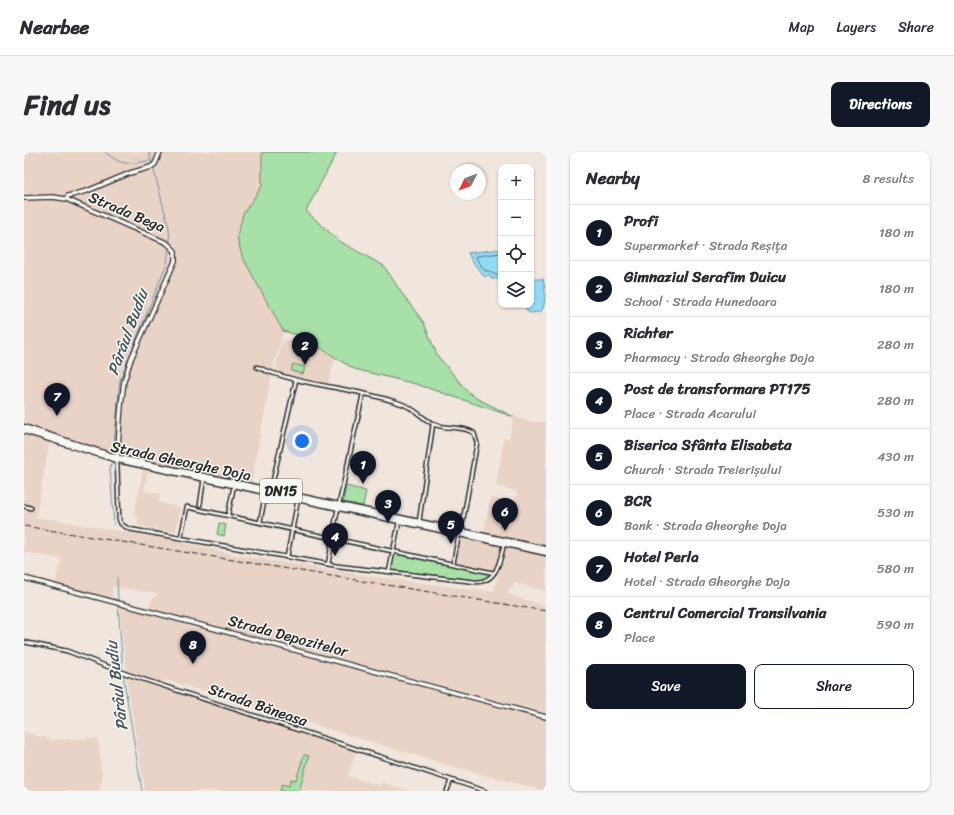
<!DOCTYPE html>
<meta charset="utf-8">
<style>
body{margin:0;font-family:Sriracha,sans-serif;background:#f7f7f7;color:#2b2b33}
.controls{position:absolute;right:12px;top:12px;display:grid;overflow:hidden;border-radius:8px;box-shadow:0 1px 3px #0004}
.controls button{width:36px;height:36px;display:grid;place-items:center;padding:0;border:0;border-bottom:1px solid #e1e1e2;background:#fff;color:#2b2b33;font:20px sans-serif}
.compass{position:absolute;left:426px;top:12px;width:36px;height:36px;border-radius:50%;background:#fff;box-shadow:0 1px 3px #0004;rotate:228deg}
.you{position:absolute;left:278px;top:289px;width:14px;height:14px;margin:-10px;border:3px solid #fff;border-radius:50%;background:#1a73e8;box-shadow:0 0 0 6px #1a73e833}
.badge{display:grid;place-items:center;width:26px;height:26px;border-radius:50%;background:#111827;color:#fff;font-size:13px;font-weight:700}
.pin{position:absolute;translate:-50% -33px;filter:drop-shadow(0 1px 2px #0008)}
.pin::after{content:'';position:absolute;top:21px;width:14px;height:12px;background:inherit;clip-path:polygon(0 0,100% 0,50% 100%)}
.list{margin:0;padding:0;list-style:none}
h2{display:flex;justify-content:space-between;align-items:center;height:52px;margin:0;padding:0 16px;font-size:17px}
h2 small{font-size:13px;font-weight:400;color:#7c7c81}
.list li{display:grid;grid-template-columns:26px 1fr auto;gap:12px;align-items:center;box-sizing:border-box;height:56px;padding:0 16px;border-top:1px solid #e1e1e2}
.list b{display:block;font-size:15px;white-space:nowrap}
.list p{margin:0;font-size:13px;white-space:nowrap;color:#7c7c81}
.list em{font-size:13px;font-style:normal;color:#7c7c81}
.actions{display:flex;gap:8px;padding:12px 16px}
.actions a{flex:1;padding:9px 0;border:1px solid #111827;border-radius:8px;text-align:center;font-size:14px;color:#111827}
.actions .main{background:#111827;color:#fff}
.icon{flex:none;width:22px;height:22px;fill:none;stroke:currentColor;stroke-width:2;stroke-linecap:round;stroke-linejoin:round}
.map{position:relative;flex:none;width:522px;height:639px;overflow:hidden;border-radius:8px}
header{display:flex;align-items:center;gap:24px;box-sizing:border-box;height:56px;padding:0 20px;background:#fff;border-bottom:1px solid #e1e1e2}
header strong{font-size:19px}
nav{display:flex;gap:22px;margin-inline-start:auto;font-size:14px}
.intro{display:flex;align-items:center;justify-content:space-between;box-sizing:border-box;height:96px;padding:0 24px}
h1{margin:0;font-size:28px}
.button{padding:10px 18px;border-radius:8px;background:#111827;color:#fff;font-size:14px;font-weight:700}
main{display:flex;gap:24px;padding:0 24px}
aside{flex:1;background:#fff;border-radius:8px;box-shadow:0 1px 3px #0004}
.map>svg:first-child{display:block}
.built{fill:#e9d2c6}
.green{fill:#a7e1a7;stroke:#698669}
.water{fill:#92daf4;stroke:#6994a4}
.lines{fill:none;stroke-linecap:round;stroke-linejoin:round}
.shore{stroke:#54717b;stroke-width:1}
.stream{stroke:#6994a4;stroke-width:1}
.street-casing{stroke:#2b2b2b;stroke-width:5.5}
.secondary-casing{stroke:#2b2b2b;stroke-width:6}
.primary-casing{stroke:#2b2b2b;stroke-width:7}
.street{stroke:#f6f6f2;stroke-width:2.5}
.secondary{stroke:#f6f6f2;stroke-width:3.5}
.primary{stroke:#f6f6f2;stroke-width:4}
.rail{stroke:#2b2b2b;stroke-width:1;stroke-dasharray:6 3;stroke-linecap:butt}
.labels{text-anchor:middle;stroke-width:3;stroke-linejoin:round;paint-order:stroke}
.shield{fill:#f6f6f2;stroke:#686867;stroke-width:1}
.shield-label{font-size:14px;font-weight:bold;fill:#2b2b2b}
.street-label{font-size:15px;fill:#2b2b2b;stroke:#f6f6f2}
.water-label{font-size:16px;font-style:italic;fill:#45575d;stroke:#f6f6f2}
</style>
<header>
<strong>Nearbee</strong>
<nav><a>Map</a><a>Layers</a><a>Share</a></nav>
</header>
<div class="intro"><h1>Find us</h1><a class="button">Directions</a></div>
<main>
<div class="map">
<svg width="522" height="639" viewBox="0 0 522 639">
<rect width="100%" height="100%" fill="#f0e6de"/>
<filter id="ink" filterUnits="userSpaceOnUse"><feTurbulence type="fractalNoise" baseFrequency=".025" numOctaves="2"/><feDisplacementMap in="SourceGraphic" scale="8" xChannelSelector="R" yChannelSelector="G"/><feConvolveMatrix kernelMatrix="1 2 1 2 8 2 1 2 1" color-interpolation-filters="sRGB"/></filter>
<g filter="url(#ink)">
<!-- built -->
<path class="built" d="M0,0h238v34l-19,28 -1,42 41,75 -11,42 -21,110 -134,-28 -34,-10 -32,-12 -15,84 136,23 65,15 125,20 113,15 19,1 12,-43 40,8v35l-30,-8 -10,11 40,12v107l-397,-105 2,-8 8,-6 -47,-8v13l-57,-15 7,-25 -38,-7z
M261,188h12l12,3 26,15 -7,26 -53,-12 6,-29z
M490,265l17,5h15v124l-62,-13 6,-35 14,2 -4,23 11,2 6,-34 -21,-5 8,-48 5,1z
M119,318l5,1 -4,20 16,3 -2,8 23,6 -6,25 -38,-8 2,-8 -5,-1z
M435,385l40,8 2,5 -8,22 -39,-9z
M96,455l426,113v71l-88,-23 -291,-88 -5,3 -35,-12 -4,-25z
M102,525l230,74 -8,25 32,10 2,-4 27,9h-264z
M0,580l29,8 45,-2 4,42 -3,11h-75z"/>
<!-- green -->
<path class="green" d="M238,0h75l-31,59 33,30 45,25 17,26 23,31 13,32 30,36 9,7 38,19 -98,-33 -62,-15 -53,-33 -18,-5 -41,-75 -5,-19 6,-23 19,-28z
M269,212l12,3 -2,7 -12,-3z
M322,334l20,5 -3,15 -20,-4z
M195,371l7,2 -2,11 -7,-2z
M373,401l88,20 3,4 -2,2 -10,1 -83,-10 -2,-2 3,-13z
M280,603l5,1 -10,35h-19l2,-7 7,2 2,-7 5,1z"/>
<!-- water -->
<path class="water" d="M477,97v30h-10l-2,-5 -4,3 -12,-14 -5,-10z
M507,127h12c3,11 3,25 -2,33l-12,1 -3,-4 1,-4h4v-11l2,-3z"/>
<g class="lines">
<!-- shore -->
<path class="shore" d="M477,101l-24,3 -1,2 9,13h5l5,4h6"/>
<!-- stream -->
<path class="stream" d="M81,0c19,16 23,11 45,9
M125,0l20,76 1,15
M89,303l7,-75 47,-117 2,-15
M88,308l-2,8 4,57
M93,426l1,23
M94,452l5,67
M99,522l19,117"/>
<!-- street casing -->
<g class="street-casing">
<path id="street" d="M233,215c46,20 98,20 145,37 12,4 20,14 31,20 13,6 29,1 41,9l3,10 -16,88
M93,308l2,59 2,5 8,5 209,37 138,16c21,0 24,-21 28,-38
M247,337l25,-109
M315,352l24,-110
M176,353l4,-27
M0,354l7,2
M204,363l6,-30
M236,370l6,-30
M395,370l14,-98
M157,385l6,-30 307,66
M308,386l6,-30
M263,405l11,-58
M304,412l5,-26
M429,412l6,-30
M365,420l10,-50
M0,490l43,9 60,23 358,117
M423,639l4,-11"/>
</g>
<!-- secondary casing -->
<g class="secondary-casing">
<path id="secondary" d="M0,46l29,-1 13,2 101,44 8,8v10l-44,98 -7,22 -3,25 -4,53
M42,47l2,-3 19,-5 43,-18 21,-6 4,-3 5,-12
M0,426l522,139"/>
</g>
<!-- primary casing -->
<g class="primary-casing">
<path id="primary" d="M0,275l92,30 430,92
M0,279l93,29 429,93"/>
</g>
<!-- street -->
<use href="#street" class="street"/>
<!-- secondary -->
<use href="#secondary" class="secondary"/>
<!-- primary -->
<use href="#primary" class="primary"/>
<!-- rail -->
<path class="rail" d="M0,374l522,85"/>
</g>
</g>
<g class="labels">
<!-- shield labels -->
<rect class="shield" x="236" y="327" width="42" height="24" rx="3"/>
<g class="shield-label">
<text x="257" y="344">DN15</text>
</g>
<!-- street labels -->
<g class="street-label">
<text transform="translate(103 60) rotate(23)" y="5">Strada Bega</text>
<text transform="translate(157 309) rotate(12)" y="5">Strada Gheorghe Doja</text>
<text transform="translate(264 484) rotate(15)" y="5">Strada Depozitelor</text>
<text transform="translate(234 553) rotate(19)" y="5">Strada Băneasa</text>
</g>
<!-- water labels -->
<g class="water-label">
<text transform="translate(103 180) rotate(-70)" y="6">Pârâul Budiu</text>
<text transform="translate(92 534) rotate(-97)" y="6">Pârâul Budiu</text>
</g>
</g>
</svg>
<div class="controls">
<button>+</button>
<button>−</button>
<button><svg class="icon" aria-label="locate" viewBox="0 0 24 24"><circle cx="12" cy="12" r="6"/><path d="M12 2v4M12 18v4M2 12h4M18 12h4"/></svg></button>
<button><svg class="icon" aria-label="layers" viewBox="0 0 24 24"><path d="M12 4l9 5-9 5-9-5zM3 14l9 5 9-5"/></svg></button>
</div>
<svg class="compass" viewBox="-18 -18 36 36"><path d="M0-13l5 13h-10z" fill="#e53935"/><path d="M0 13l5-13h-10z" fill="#7c7c81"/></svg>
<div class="you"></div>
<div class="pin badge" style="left:339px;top:332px">1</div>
<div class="pin badge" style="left:281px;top:213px">2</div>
<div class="pin badge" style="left:364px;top:371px">3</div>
<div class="pin badge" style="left:311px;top:404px">4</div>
<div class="pin badge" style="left:427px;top:392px">5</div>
<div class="pin badge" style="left:481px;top:379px">6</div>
<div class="pin badge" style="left:33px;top:264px">7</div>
<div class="pin badge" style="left:169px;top:512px">8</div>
</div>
<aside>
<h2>Nearby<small>8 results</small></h2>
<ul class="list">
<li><span class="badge">1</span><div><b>Profi</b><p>Supermarket · Strada Reșița</p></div><em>180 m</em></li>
<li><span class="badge">2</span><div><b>Gimnaziul Serafim Duicu</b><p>School · Strada Hunedoara</p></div><em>180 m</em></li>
<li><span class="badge">3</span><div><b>Richter</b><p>Pharmacy · Strada Gheorghe Doja</p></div><em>280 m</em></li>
<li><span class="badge">4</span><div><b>Post de transformare PT175</b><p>Place · Strada Acarului</p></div><em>280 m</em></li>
<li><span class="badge">5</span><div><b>Biserica Sfânta Elisabeta</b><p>Church · Strada Treierișului</p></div><em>430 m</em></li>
<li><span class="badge">6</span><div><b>BCR</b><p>Bank · Strada Gheorghe Doja</p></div><em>530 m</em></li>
<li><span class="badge">7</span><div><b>Hotel Perla</b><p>Hotel · Strada Gheorghe Doja</p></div><em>580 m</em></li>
<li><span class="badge">8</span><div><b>Centrul Comercial Transilvania</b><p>Place</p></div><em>590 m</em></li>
</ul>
<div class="actions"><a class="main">Save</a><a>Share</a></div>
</aside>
</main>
